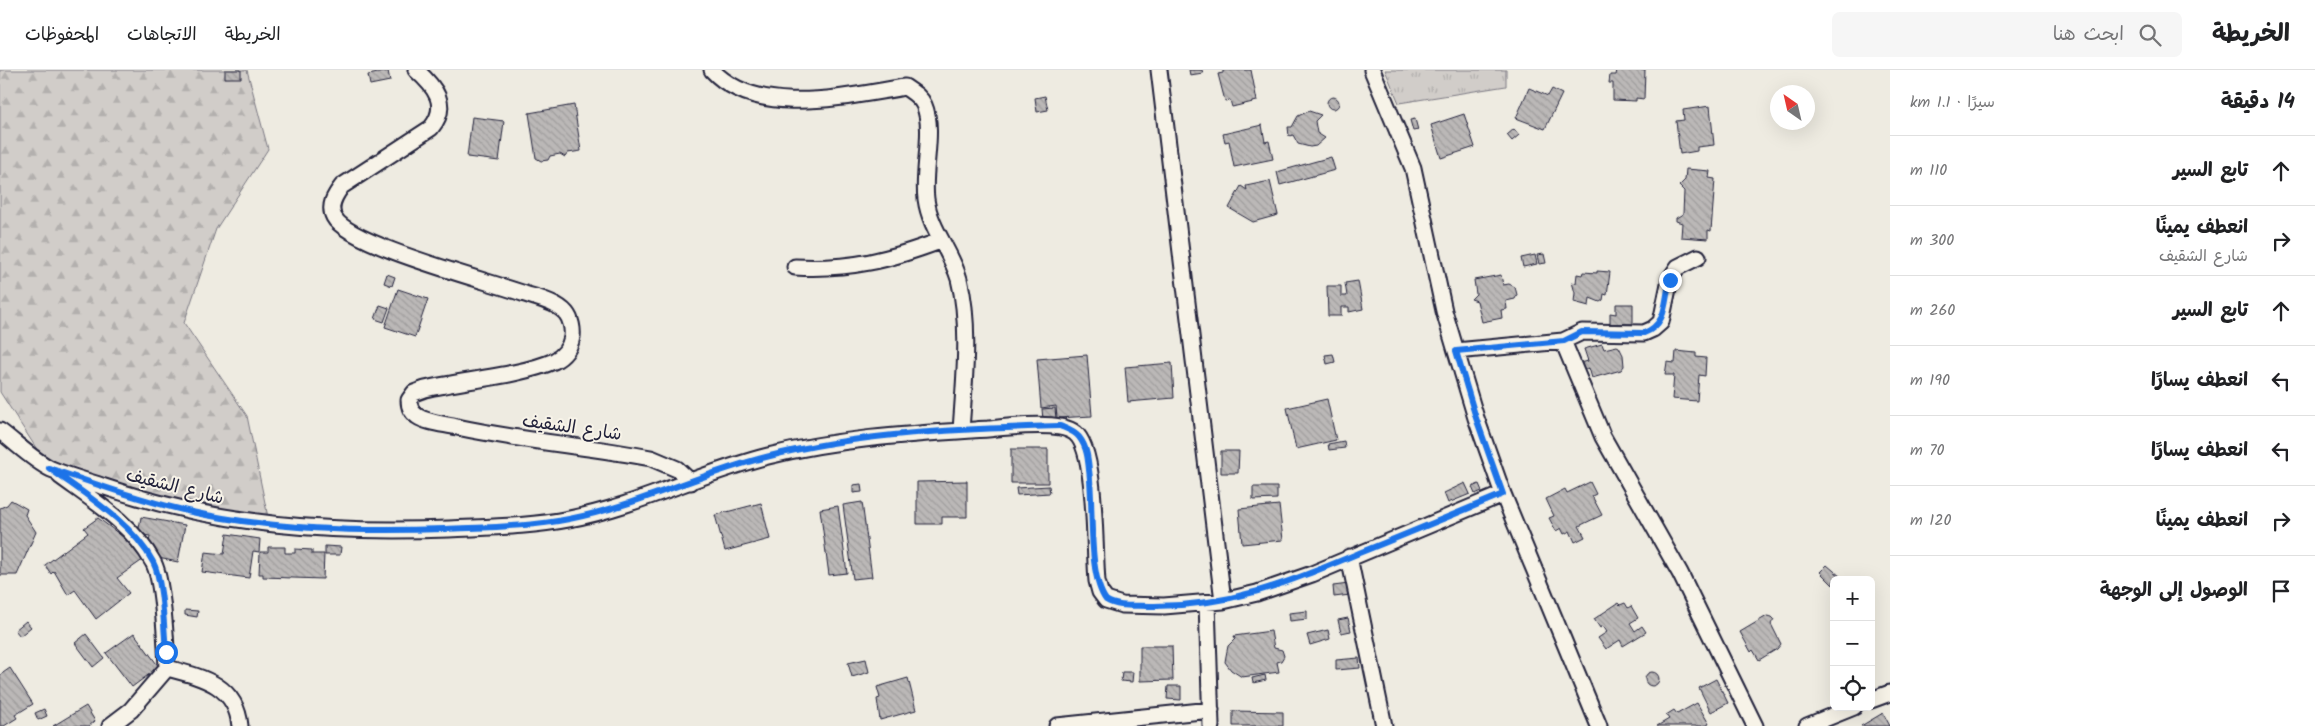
<!DOCTYPE html>
<html lang="ar">
<meta charset="utf-8">
<style>
body{margin:0;font-family:Kalam,"Playpen Sans Arabic",sans-serif;background:#f6f6f6;color:#202124;direction:rtl}
.controls{position:absolute;right:15px;bottom:15px;display:grid;overflow:hidden;border-radius:8px;box-shadow:0 5px 20px #0002}
.controls button{width:45px;height:45px;display:grid;place-items:center;padding:0;border:0;border-bottom:1px solid #e0e0e0;background:#fff;color:#202124;font:25px sans-serif}
.compass{position:absolute;left:1770px;top:15px;width:45px;height:45px;border-radius:50%;background:#fff;box-shadow:0 5px 20px #0002;rotate:326deg}
.stop{position:absolute;width:15px;height:15px;margin:-11px;border:4px solid #1a73e8;border-radius:50%;background:#fff}
.stop.end{background:#1a73e8;border-color:#fff;box-shadow:0 1px 5px #0008}
.list{margin:0;padding:0;list-style:none}
h2{display:flex;justify-content:space-between;align-items:center;height:65px;margin:0;padding:0 20px;font-size:21px}
h2 small{font-size:16px;font-weight:400;color:#757577}
.list li{display:grid;grid-template-columns:32px 1fr auto;gap:15px;align-items:center;box-sizing:border-box;height:70px;padding:0 20px;border-top:1px solid #e0e0e0}
.list b{display:block;font-size:19px;white-space:nowrap}
.list p{margin:0;font-size:16px;white-space:nowrap;color:#757577}
.list em{font-size:16px;font-style:normal;color:#757577}
.icon{flex:none;width:28px;height:28px;fill:none;stroke:currentColor;stroke-width:2;stroke-linecap:round;stroke-linejoin:round}
.map{position:relative;flex:none;width:1890px;height:656px;overflow:hidden;direction:ltr}
header{display:flex;align-items:center;gap:30px;box-sizing:border-box;height:70px;padding:0 25px;background:#fff;border-bottom:1px solid #e0e0e0}
header strong{font-size:24px}
nav{display:flex;gap:28px;margin-inline-start:auto;font-size:18px}
.search{width:350px;height:45px;background:#f6f6f6;display:flex;align-items:center;gap:12px;box-sizing:border-box;padding:0 18px;border-radius:8px;color:#757577;font-size:19px}
main{display:flex}
aside{flex:1;background:#fff}
.map>svg:first-child{display:block}
.grass{fill:url(#grass-tufts);stroke:#7a7882}
.forest{fill:url(#forest-firs);stroke:#7a7882}
.building{fill:url(#building-back-hatch);stroke:#22223b}
.lines{fill:none;stroke-linecap:round;stroke-linejoin:round}
.minor-casing{stroke:#22223b;stroke-width:19}
.minor{stroke:#f7f3e8;stroke-width:15}
.route{stroke:#1a73e8;stroke-width:6}
.labels{text-anchor:middle;stroke-width:4;stroke-linejoin:round;paint-order:stroke}
.street-label{font-size:18px;fill:#22223b;stroke:#f7f3e8}
</style>
<header>
<strong>الخريطة</strong>
<div class="search"><svg class="icon" aria-label="search" viewBox="0 0 24 24"><circle cx="10" cy="10" r="6"/><path d="M15 15l6 6"/></svg>ابحث هنا</div>
<nav><a>الخريطة</a><a>الاتجاهات</a><a>المحفوظات</a></nav>
</header>
<main>
<aside>
<h2>14 دقيقة<small>سيرًا · 1.1 km</small></h2>
<ul class="list">
<li><svg class="icon" aria-label="ahead" viewBox="0 0 24 24"><path d="M12 20V5M6 11l6-6 6 6"/></svg><div><b>تابع السير</b></div><em>110 m</em></li>
<li><svg class="icon" aria-label="right" viewBox="0 0 24 24"><path d="M7 20v-9h11M14 6l5 5-5 5"/></svg><div><b>انعطف يمينًا</b><p>شارع الشقيف</p></div><em>300 m</em></li>
<li><svg class="icon" aria-label="ahead" viewBox="0 0 24 24"><path d="M12 20V5M6 11l6-6 6 6"/></svg><div><b>تابع السير</b></div><em>260 m</em></li>
<li><svg class="icon" aria-label="left" viewBox="0 0 24 24"><path d="M17 20v-9H6M10 6l-5 5 5 5"/></svg><div><b>انعطف يسارًا</b></div><em>190 m</em></li>
<li><svg class="icon" aria-label="left" viewBox="0 0 24 24"><path d="M17 20v-9H6M10 6l-5 5 5 5"/></svg><div><b>انعطف يسارًا</b></div><em>70 m</em></li>
<li><svg class="icon" aria-label="right" viewBox="0 0 24 24"><path d="M7 20v-9h11M14 6l5 5-5 5"/></svg><div><b>انعطف يمينًا</b></div><em>120 m</em></li>
<li><svg class="icon" aria-label="arrive" viewBox="0 0 24 24"><path d="M6 21V4h12l-3 4 3 4H6"/></svg><div><b>الوصول إلى الوجهة</b></div></li>
</ul>
</aside>
<div class="map">
<svg width="1890" height="656" viewBox="0 0 1890 656">
<defs>
<pattern id="grass-tufts" width="24" height="20" patternUnits="userSpaceOnUse" patternTransform="scale(1.25)"><rect width="24" height="20" fill="#d1cdc9"/><path d="M3 7l-1-3M5 7V3M7 7l1-3M15 17l-1-3M17 17v-4M19 17l1-3" fill="none" stroke="#b3b0ae"/></pattern>
<pattern id="forest-firs" width="22" height="20" patternUnits="userSpaceOnUse" patternTransform="scale(1.25)"><rect width="22" height="20" fill="#d1cdc9"/><path d="M5 1l3.5 6h-7zM16 11l3.5 6h-7z" fill="#b3b0ae"/></pattern>
<pattern id="building-back-hatch" width="6" height="6" patternUnits="userSpaceOnUse" patternTransform="scale(1.25)"><rect width="6" height="6" fill="#bbb8b7"/><path d="M-1 5l2 2M0 0l6 6M5-1l2 2" fill="none" stroke="#a09e9e"/></pattern>
</defs>
<rect width="100%" height="100%" fill="#eeebe1"/>
<filter id="ink" filterUnits="userSpaceOnUse"><feTurbulence type="fractalNoise" baseFrequency=".02" numOctaves="2"/><feDisplacementMap in="SourceGraphic" scale="10" xChannelSelector="R" yChannelSelector="G"/><feConvolveMatrix kernelMatrix="1 2 1 2 8 2 1 2 1" color-interpolation-filters="sRGB"/></filter>
<g filter="url(#ink)">
<!-- grass -->
<path class="grass" d="M1385,0h121v16l-107,17z"/>
<!-- forest -->
<path class="forest" d="M0,0h247l21,79 -52,80 -32,94 63,93 23,111 -221,-59 -49,-76z"/>
<!-- building -->
<path class="building" d="M225,0h16v8h-16z
M1189,0h13l1,3 -13,2z
M1223,0h28l6,31 -25,6 -2,-7 -5,1 -7,-27 5,-1z
M1617,0h28l-1,29 -8,-1v3l-23,-1v-17h-4l1,-8h6z
M388,1l2,10 -20,4 -2,-10z
M1529,18l19,8 4,-7 10,5 -17,35 -29,-11z
M1045,26l3,14 -11,2 -2,-14z
M1327 33a6 6 0 1 1 12 0a6 6 0 1 1-12 0Z
M574,35l7,46 -13,2 -3,4 -5,-3 -10,2 -2,4 -7,1 -5,-3 -7,-45z
M1710,36l4,39 -17,2v4l-17,3 -4,-33 8,-1 -1,-10z
M1309,41l12,4 -6,6 2,12 8,5 -9,8 -6,1 -12,-3 -5,-9 -4,1 -1,-9h4l6,-11z
M1464,44l11,33 -34,11 -10,-33z
M472,47l32,4 -5,40 -32,-4z
M1415,49l3,11 -5,1 -3,-11z
M1262,55l3,17 4,-1 4,18 -39,8 -5,-26 -4,1 -2,-8z
M1514,59l5,6 -7,6 -5,-6z
M1331,87l4,13 -55,15 -3,-13z
M1686,99l24,2 -1,7 6,1 -4,52 -3,-1v9l-27,-2 1,-14 -6,-2v-3l7,-4 1,-23 -5,-5 6,-6z
M1270,111l8,34 -25,7 -24,-14 12,-22 6,4 -1,-4z
M1544,184l2,9 -7,1 -2,-9z
M1535,185l2,9 -14,3 -2,-9z
M1597,201l13,1 -3,23 -3,-1 -1,6 -3,2 -10,-4 -1,8 -15,-4 1,-9 -3,-11 4,1 1,-9 5,1 1,-3 14,1z
M387,204l8,3 -3,9 -8,-3z
M1501,205l2,10 6,-1 6,3 2,8 -2,4 -9,2 1,8 -6,1 1,8 -20,4 -5,-21 -6,-2 5,-5 -2,-14z
M1358,211l5,28 -14,3v-5h-8v9h-13l-1,-30h14v10h6l-2,-13z
M398,219l30,10 -13,38 -30,-10z
M1616,234h17v20h-23v-11l6,1z
M380,235l9,3 -5,14 -9,-3z
M1602,274l2,5 13,-3 2,1 4,8 1,11 -3,4 -29,8 -3,-10 -6,2 -2,-7 7,-2 -4,-12z
M1676,281l20,2v4l10,1 -1,18 -6,-1 -2,26 -25,-2 2,-24h-9l2,-13 8,1z
M1333,284l2,8 -8,2 -2,-9z
M1087,285l5,61 -35,2 -1,-12 -15,2 -4,-49z
M1172,293l2,35 -46,4 -3,-35z
M1327,329l9,41 -40,9 -9,-41z
M1055,338l1,11 -13,1 -1,-11z
M1344,371l1,7 -16,2 -1,-6z
M1011,379h37v34h-37z
M1221,381h18l-1,22h-17z
M967,411v36h-25v7h-25v-42z
M1590,412l6,12 -4,2 10,19 -23,11 6,11 -10,5 -5,-11 -6,3 -3,-6 -5,3 -7,-13 5,-2 -8,-17 19,-10 2,4z
M1465,413l5,11 -22,9 -4,-10z
M861,414l1,8 -9,1v-8z
M1479,414l3,7 -7,3 -3,-7z
M1049,416l1,7 -33,2 -1,-7z
M1253,417h24v12l-24,1z
M11,430l16,9 -2,6 11,17 -19,43h-17v-67l7,-3z
M862,432l10,75 -19,2 -10,-74z
M761,433l9,36 -45,12 -10,-36z
M1279,435l4,35 -41,4 -3,-35z
M838,436l9,67 -18,2 -9,-66z
M141,447l44,8 -7,37 -20,-4v-4l-7,-1 1,-9 -3,-1 1,-7 -12,-2z
M98,448l37,28 9,13 -27,19 12,15 -33,26 -21,-29 -7,5 -14,-24 -3,3 -6,-9 43,-32 -4,-5z
M227,464l33,5 -1,13 -6,-1 -4,27 -47,-6 3,-20 19,2z
M325,476l16,1 -1,8h-15z
M268,477h17v6h10v-4l17,1v4h12l-1,25 -60,-2v-3h-4l1,-22h8z
M1827,495l14,12 -7,3 -1,5 -13,-13z
M1349,514l1,11 -16,2 -1,-11z
M1618,533l2,2 5,-2 3,5 3,-2 7,12 -8,5 5,8 7,-5 4,6 -23,14 -3,-6 -14,9 -8,-11 9,-6 -4,-6 -3,2 -6,-9z
M185,540l13,1 -1,6 -12,-2z
M1307,541v8l-17,2 -1,-8z
M1767,546l5,1 2,2 -3,5 10,20 -4,5 -18,11 -6,-10 -2,2 -11,-20z
M1348,548l3,13 -10,2 -3,-13z
M26,551l5,6 -11,9 -5,-6z
M1328,560l2,9 -20,6 -3,-10z
M1271,561l3,17 8,2 2,6 -3,5 -4,1 2,10 -37,5 -11,-7 -6,-8 1,-6 2,-10 7,-7 -1,-3z
M134,563l25,34 -27,20 -26,-34z
M86,564l18,24 -11,9 -18,-24z
M1140,576h32l1,34 -33,1z
M1359,588l1,10 -24,2v-10z
M866,589l3,13 -17,5 -4,-14z
M10,598l23,36 -18,11 2,3 -13,8h-4v-51z
M1645 609a7 7 0 1 1 14 0a7 7 0 1 1-14 0Z
M1122,602h11l-1,10 -11,-1z
M1265,605l1,5 -13,3 -1,-5z
M908,608l8,32 -36,10 -3,-21 3,-1 -3,-11z
M1716,609l12,24 -17,9 -12,-24z
M1168,616h13v14l-14,-1z
M1697,633l12,21 -4,2h-48l12,-7 -3,-4 8,-5 3,4z
M86,636l9,15 -6,5h-36z
M44,639l3,7 -9,4 -3,-7z
M1233,641l50,1v14h-50z
M1883,643l7,13h-29z"/>
<g class="lines">
<!-- minor casing -->
<g class="minor-casing">
<path id="minor" d="M416,0c19,17 34,35 15,58l-89,58c-7,9 -14,20 -8,31 14,28 155,64 191,77 12,4 32,8 41,19 5,6 7,16 6,24 -2,10 -8,19 -18,24 -34,15 -91,19 -129,28l-11,4 -5,7c0,6 2,12 8,16 10,7 28,8 40,11 65,14 130,19 194,31l26,11 14,13
M712,0c45,49 135,26 193,17 7,5 15,9 19,18 11,25 -2,65 2,94 4,30 25,52 33,80 12,47 5,104 2,152
M1159,0l64,531
M1372,0l41,98 31,143 32,107 27,76 96,232
M1698,187l-20,10 -8,12 -9,43 -8,7 -9,4 -62,-1 -19,9 40,96 77,136 75,153
M795,197c54,3 94,-7 145,-26
M1456,281l107,-10
M0,361c16,12 33,29 51,38 17,7 36,12 54,18 116,39 222,46 344,42 39,-2 80,-2 120,-10 69,-13 131,-46 199,-63 72,-18 145,-22 220,-27 20,-2 71,-9 87,4 22,17 19,117 22,148l3,11 6,8 16,5 42,1 59,-5 34,-8 55,-19 191,-80
M60,406c34,25 72,48 93,86 10,17 13,83 14,106l-36,42 -21,16
M1349,487l35,169
M1207,533l4,123
M167,598c34,9 69,16 73,58
M1871,630l19,-7
M1057,656l154,-16
M1807,656l47,-19"/>
</g>
<!-- minor -->
<use href="#minor" class="minor"/>
</g>
</g>
<g class="lines" filter="url(#ink)">
<!-- route -->
<path class="route" d="M166,582c-2,-22 -3,-72 -13,-90 -21,-40 -69,-68 -104,-94 46,16 91,32 138,43 85,19 172,21 258,18 41,-2 84,-2 124,-10 68,-13 130,-45 197,-62 96,-25 196,-28 294,-31 7,3 14,5 19,11 8,10 9,22 10,33 5,34 -2,104 17,130 13,8 29,5 44,6 80,1 137,-23 209,-53 48,-19 96,-39 144,-59l-27,-76 -20,-67 108,-10 18,-9 62,1c24,-9 20,-32 26,-53"/>
</g>
<g class="labels">
<!-- street labels -->
<g class="street-label">
<text transform="translate(572 357) rotate(8)" y="6">شارع الشقيف</text>
<text transform="translate(175 416) rotate(14)" y="6">شارع الشقيف</text>
</g>
</g>
</svg>
<div class="controls">
<button>+</button>
<button>−</button>
<button><svg class="icon" aria-label="locate" viewBox="0 0 24 24"><circle cx="12" cy="12" r="6"/><path d="M12 2v4M12 18v4M2 12h4M18 12h4"/></svg></button>
</div>
<svg class="compass" viewBox="-18 -18 36 36"><path d="M0-13l5 13h-10z" fill="#e53935"/><path d="M0 13l5-13h-10z" fill="#757577"/></svg>
<div class="stop" style="left:166px;top:582px"></div>
<div class="stop end" style="left:1670px;top:210px"></div>
</div>
</main>
